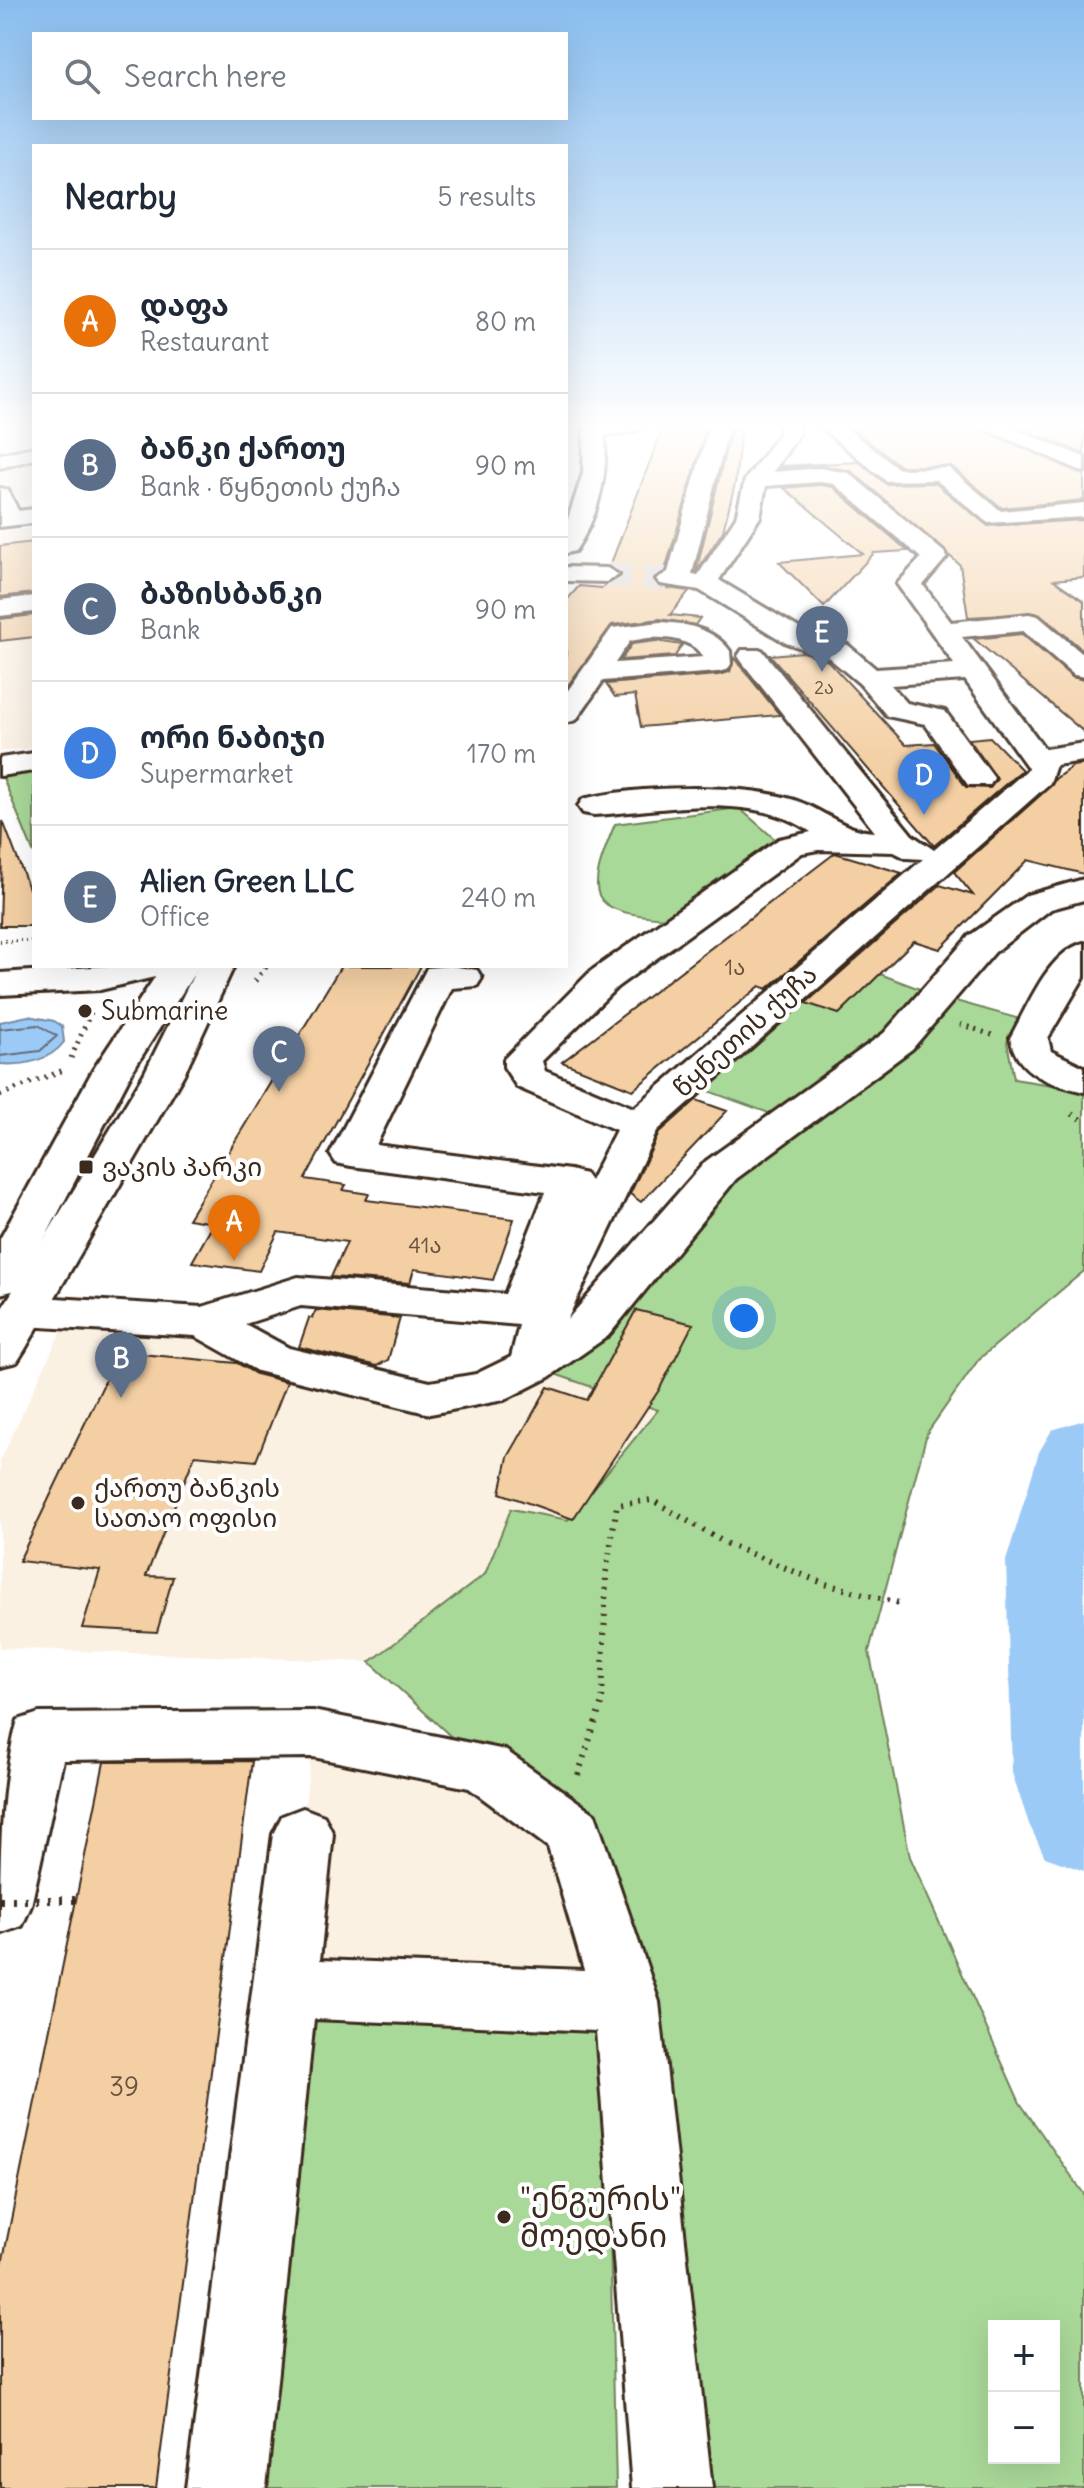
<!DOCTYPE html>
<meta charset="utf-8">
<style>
body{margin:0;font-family:Delius,"Noto Sans Georgian",sans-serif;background:#f2f2f3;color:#1f2937}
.controls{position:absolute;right:24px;bottom:24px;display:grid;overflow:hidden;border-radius:0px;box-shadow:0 8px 32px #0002}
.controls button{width:72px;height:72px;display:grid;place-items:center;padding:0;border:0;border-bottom:2px solid #e0e1e3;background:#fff;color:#1f2937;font:40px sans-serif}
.you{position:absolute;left:744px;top:1318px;width:28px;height:28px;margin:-20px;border:6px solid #fff;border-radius:50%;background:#1a73e8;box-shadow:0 0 0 12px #1a73e833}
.badge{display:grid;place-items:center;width:52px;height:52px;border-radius:50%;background:#d93025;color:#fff;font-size:26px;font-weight:700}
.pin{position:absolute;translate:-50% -66px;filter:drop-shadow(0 2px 4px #0008)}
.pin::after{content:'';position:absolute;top:42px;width:28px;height:24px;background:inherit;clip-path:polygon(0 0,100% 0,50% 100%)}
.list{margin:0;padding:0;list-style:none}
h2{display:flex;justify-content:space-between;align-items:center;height:104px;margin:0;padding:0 32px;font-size:34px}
h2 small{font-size:26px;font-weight:400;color:#747a83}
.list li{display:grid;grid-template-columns:52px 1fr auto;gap:24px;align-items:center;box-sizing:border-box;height:144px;padding:0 32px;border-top:2px solid #e0e1e3}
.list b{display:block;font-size:30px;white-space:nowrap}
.list p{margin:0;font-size:26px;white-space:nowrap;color:#747a83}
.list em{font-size:26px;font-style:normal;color:#747a83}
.icon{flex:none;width:44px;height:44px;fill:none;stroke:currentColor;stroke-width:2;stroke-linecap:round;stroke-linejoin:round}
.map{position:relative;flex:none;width:1084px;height:2488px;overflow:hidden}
.search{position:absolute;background:#fff;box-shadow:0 8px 32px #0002;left:32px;top:32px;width:536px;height:88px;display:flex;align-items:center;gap:20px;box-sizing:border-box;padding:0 28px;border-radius:0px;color:#747a83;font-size:30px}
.panel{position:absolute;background:#fff;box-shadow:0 8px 32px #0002;left:32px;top:144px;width:536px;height:824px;border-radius:0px}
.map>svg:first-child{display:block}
.built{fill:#fbf1e3}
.green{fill:#a9d999;stroke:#72825c;stroke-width:2;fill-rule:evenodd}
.water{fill:#9ccaf7;stroke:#758aa0;stroke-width:2}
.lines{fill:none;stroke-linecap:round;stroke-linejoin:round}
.shore{stroke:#626a75;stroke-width:2}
.river{fill:#9ccaf7;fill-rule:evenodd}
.building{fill:#f3cfa3;stroke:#3b2a1e;stroke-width:2}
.minor-tunnel{stroke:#d8d4d2;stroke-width:24;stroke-dasharray:24 12;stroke-linecap:butt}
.minor-casing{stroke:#3b2a1e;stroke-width:6}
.major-casing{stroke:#3b2a1e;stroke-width:6}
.path-far2{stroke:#3b2a1e;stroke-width:4;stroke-dasharray:1 4;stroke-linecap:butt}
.path-far1{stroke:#3b2a1e;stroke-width:5;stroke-dasharray:2 6;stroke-linecap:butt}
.path{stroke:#3b2a1e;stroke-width:6;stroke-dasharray:2 7;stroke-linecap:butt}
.minor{fill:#fff;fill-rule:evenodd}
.major{fill:#fff;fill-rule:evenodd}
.path-bridge{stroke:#3b2a1e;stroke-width:8;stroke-dasharray:3 9;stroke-linecap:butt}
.poi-dot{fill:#3b2a1e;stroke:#fff;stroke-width:3}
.labels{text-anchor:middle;stroke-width:8;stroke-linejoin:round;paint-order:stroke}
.far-number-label{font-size:18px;fill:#69533f}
.number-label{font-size:22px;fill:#69533f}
.poi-label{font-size:26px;fill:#3b2a1e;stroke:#fff;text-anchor:start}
.street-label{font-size:26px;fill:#3b2a1e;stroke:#fff}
.near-number-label{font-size:26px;fill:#69533f}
.near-poi-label{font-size:32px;fill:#3b2a1e;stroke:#fff;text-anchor:start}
</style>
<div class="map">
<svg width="1084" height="2488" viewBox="0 0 1084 2488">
<rect width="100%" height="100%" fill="#fff"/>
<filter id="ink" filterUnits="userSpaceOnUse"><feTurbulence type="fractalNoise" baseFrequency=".0125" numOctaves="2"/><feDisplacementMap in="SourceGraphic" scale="16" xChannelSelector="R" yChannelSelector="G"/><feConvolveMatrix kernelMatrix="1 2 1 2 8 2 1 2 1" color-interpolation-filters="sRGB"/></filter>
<g filter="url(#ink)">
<!-- built -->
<path class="built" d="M34,446v44l-5,1 2,8 -31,3v-53z
M34,528v220l-34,4v-220z
M69,1314l136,8 225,76 102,-32 126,44 -90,110 -57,-11 -26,65 -115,88 -370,-14v-187z
M313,1734l171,33 90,65 52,170 -342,-14z"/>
<!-- green -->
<path class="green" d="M34,769v85l-33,-81z
M739,808l37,32 -52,43 -23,10 -35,25c-80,-6 -81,-22 -51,-94z
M830,955l108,41 82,23 -13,23 7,37 70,11v181l-105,88 -52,74 -58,218 41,206 110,246 64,91v294h-387l-123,-656 -90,-65 -114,-105 115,-88 26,-65 57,11 90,-110 -126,-44 256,-246 -102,-37zM994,2326h60v132h-60z
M312,2014l293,5 11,469h-354z"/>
<!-- water -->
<path class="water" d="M28,1016l26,5 8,5 2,16c-14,19 -41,24 -64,22v-42z"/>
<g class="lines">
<!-- shore -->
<path class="shore" d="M0,1029l38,-4 19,11 -17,15 -40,5"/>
<!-- river -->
<path class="river" d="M1084,1420v451l-39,-14 -16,-33 -17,-51 -6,-212 33,-109 13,-22z"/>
</g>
<!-- building -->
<path class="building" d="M664,425h44l-43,145 -12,8 7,9 29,4 -19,24 30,3 -5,7 -35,-6 -48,6 -46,63v-87l13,-15 23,2 20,-12 -12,-10z
M847,425h126l111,50v25l-82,8 -51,-42h-51z
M1014,425h70v29z
M731,429h10l-6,55 -12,47 -27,41z
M859,462l27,22 49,-1 53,43 96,-6v57l-30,3 30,21v50l-45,-38 -71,4 -8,-52 -109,-94 -31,-6 -41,3 1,-2z
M820,485l13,2 75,64 -34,2 -50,54 -45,-45 84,-8 -79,-66z
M34,542v51l-34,4v-51z
M34,615v22l-34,4v-22z
M1022,634l50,43 12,3v52l-110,-93z
M656,641l26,4 -7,11 -54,4 11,-16z
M803,652l25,9 78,84 28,-2 32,44 24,1 7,-9 -28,-40 21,-2 32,33 -88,76 -164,-191z
M734,658l46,57 -139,12 -6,-32 -20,2 -9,-13 112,-9 12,-3z
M1084,764v110l-56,-14 -88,89 -26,-8 -75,73 -33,-11 134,-118 33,10 -19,-23 98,-87 3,-6 18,-13z
M3,821l31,81v24h-34z
M835,853l67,20 -135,116 -7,-3 -127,104 -71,-28z
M341,966h80l-116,213 41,6 -3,5 26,4 -3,6 148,19 -21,61 -79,-11 -4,14 -79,-6 16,-35 -69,-10 -19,39 -67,-9 22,-39 -26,-4z
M696,1100l31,11 -86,91 -11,-8 29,-61z
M316,1310l84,8 -12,42 -11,6 -78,-19 10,-29h3z
M636,1310l57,14 -34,66 -86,129 -73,-26 8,-36 40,-70 39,13z
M119,1352l118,11 19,11 31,8 -31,79 -61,-6 -49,121 27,1 -16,55 -75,-4 18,-58 -81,-9z
M252,1761l-96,727h-156v-214l104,-512z"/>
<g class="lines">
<!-- minor-tunnel -->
<path class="minor-tunnel" d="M607,575l62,4"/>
<!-- minor casing -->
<g class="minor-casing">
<path id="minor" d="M585,425h60c-11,11 -44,11 -58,7z
M725,425l3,5 -36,144 6,1 38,-58 9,-37 34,-46v-9h20v9l-26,38 47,-4 29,5 95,79 3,5 -24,28 28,37 78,-8 9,2 46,39v22l-10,-2 -51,-44 -61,6 83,112 39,-6v18l-28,4 -6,18 -393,348 -90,189 139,-159 178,-128 85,-97 58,-41 57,-16v21l-33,9 -56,43 -83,97 -176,130 -128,157 -59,41 -45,23 -74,14 -173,-43 -62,-35 -172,-10 -16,-5 -7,-10 7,-10 16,-5 179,11 96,-30 207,17 40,-102 -194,-26 -15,-3 -6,-9 97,-186 24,-2 26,4 5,8 -5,8 -25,2 -76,157 194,25 15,4 5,7 26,-51 -99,-43 -13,-20v-8l87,-88 188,-132 32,-7c-61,-42 -148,-21 -217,-17l-11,-2 -5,-7 5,-7c52,-13 156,-16 208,0 32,9 51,32 84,33l-133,-170 -4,-6 4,-6h20l150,185 22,15 92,-79 2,-3 -63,-88 -74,5 16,18 38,8 49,67 -4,7h-22l-43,-61 -38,-8 -27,-32 -32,-27 -42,-14 -87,-53 -39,-6 -4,-5 12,-7 40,-142 3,-4zM820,482l14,2 87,74 -24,26 57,80 -78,5 -28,-24 -44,-14 -85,-51 41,-63 6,-31zM818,850l76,2 12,6 17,1 -289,249 -89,-37 -3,-10 75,-74 185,-134zM301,1306l218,19 -8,32 -35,17 -46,8 -141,-34 -44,-24z
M818,425h24l57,44 50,-1 52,43 83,-8v14l-96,6 -52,-43 -50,1z
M976,425h29l79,32v15z
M34,447v12l-34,9v-14z
M0,488l8,2 14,28 -4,5 -8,2 -10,-5z
M566,567l41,1 12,7 -12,7 -41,-1z
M34,596v16l-34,4v-16z
M660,622c24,1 55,7 70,29l1,13 -4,6 -10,2 -114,9 -27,39 -10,3v-30l46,-65zM648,638c20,-1 44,1 55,19l-88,6 15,-22z
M34,753v18l-34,5v-18z
M1084,943v34l-36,61 3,13 33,16v25c-34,-9 -66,-16 -74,-54 17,-30 38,-86 74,-95z
M109,966h90l-66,104 -110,210 -7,10 -16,4v-55l93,-169 62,-93 -55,13 -100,5v-22z
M313,1711l192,39 90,64 64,188 53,486h-80l-36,-457 -282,-12 -48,469h-80l87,-654 9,-18 21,-8 21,8 9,18 -13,126 264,10 -36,-123 -79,-59 -156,-31 -250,3 -32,146 -9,20 -22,8c0,-69 0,-151 18,-214l21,-7z"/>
</g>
<!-- major casing -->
<g class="major-casing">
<path id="major" d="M584,425h20c5,46 -3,88 -29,126l-9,2v-28l17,-52z
M34,509v14l-34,4v-14z
M198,966h36l-50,108 -160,277 -7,11 -17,4v-54l144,-238z"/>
</g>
<!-- path-far2 -->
<path class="path-far2" d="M0,941h34"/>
<!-- path-far1 -->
<path class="path-far1" d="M255,981l12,-15
M960,1024l32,11
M71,1058l20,-46
M0,1095l66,-26
M1072,1114l12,7"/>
<!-- path -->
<path class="path" d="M578,1775l24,-73 4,-128 11,-69 35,-5 75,44 98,40 74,19"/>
<!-- minor -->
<use href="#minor" class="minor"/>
<!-- major -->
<use href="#major" class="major"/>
<!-- path-bridge -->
<path class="path-bridge" d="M0,1900h76"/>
</g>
</g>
<!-- sky -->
<linearGradient id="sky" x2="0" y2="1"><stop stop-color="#89bdee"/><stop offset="0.55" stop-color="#fff"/><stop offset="1" stop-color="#fff" stop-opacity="0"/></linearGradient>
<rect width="1084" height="774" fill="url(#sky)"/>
<!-- markers -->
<g class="poi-dot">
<circle cx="85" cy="1011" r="8"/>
<rect x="78" y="1159" width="16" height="16" rx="4"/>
<circle cx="78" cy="1503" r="8"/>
<circle cx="504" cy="2217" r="8"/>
</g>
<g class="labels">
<!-- far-number labels -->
<g class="far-number-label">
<text x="824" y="694">2ა</text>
</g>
<!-- number labels -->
<g class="number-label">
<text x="735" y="975">1ა</text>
<text x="425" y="1253">41ა</text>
</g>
<!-- poi labels -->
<g class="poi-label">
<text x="101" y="1020">Submarine</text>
<text x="102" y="1176">ვაკის პარკი</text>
<text x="94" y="1497">ქართუ ბანკის<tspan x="94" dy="30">სათაო ოფისი</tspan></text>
</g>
<!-- street labels -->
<g class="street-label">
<text transform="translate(745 1031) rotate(-42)" y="9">წყნეთის ქუჩა</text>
</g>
<!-- near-number labels -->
<g class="near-number-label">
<text x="124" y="2096">39</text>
</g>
<!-- near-poi labels -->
<g class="near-poi-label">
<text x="520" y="2210">"ენგურის"<tspan x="520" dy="37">მოედანი</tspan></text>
</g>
</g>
</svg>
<div class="controls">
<button>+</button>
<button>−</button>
</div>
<div class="you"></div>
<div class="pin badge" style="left:234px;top:1261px;background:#e8710a">A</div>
<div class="pin badge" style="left:121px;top:1398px;background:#5c6f8a">B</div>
<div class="pin badge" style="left:279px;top:1092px;background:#5c6f8a">C</div>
<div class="pin badge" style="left:924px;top:815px;background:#3f7fe0">D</div>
<div class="pin badge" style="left:822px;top:672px;background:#5c6f8a">E</div>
<div class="search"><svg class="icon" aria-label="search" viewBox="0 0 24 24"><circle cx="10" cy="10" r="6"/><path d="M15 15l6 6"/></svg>Search here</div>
<section class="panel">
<h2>Nearby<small>5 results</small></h2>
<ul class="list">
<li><span class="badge" style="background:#e8710a">A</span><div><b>დაფა</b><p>Restaurant</p></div><em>80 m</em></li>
<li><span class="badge" style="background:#5c6f8a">B</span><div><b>ბანკი ქართუ</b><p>Bank · წყნეთის ქუჩა</p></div><em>90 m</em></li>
<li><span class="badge" style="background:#5c6f8a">C</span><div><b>ბაზისბანკი</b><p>Bank</p></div><em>90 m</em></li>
<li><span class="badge" style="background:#3f7fe0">D</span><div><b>ორი ნაბიჯი</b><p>Supermarket</p></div><em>170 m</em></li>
<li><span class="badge" style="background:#5c6f8a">E</span><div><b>Alien Green LLC</b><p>Office</p></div><em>240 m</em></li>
</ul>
</section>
</div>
